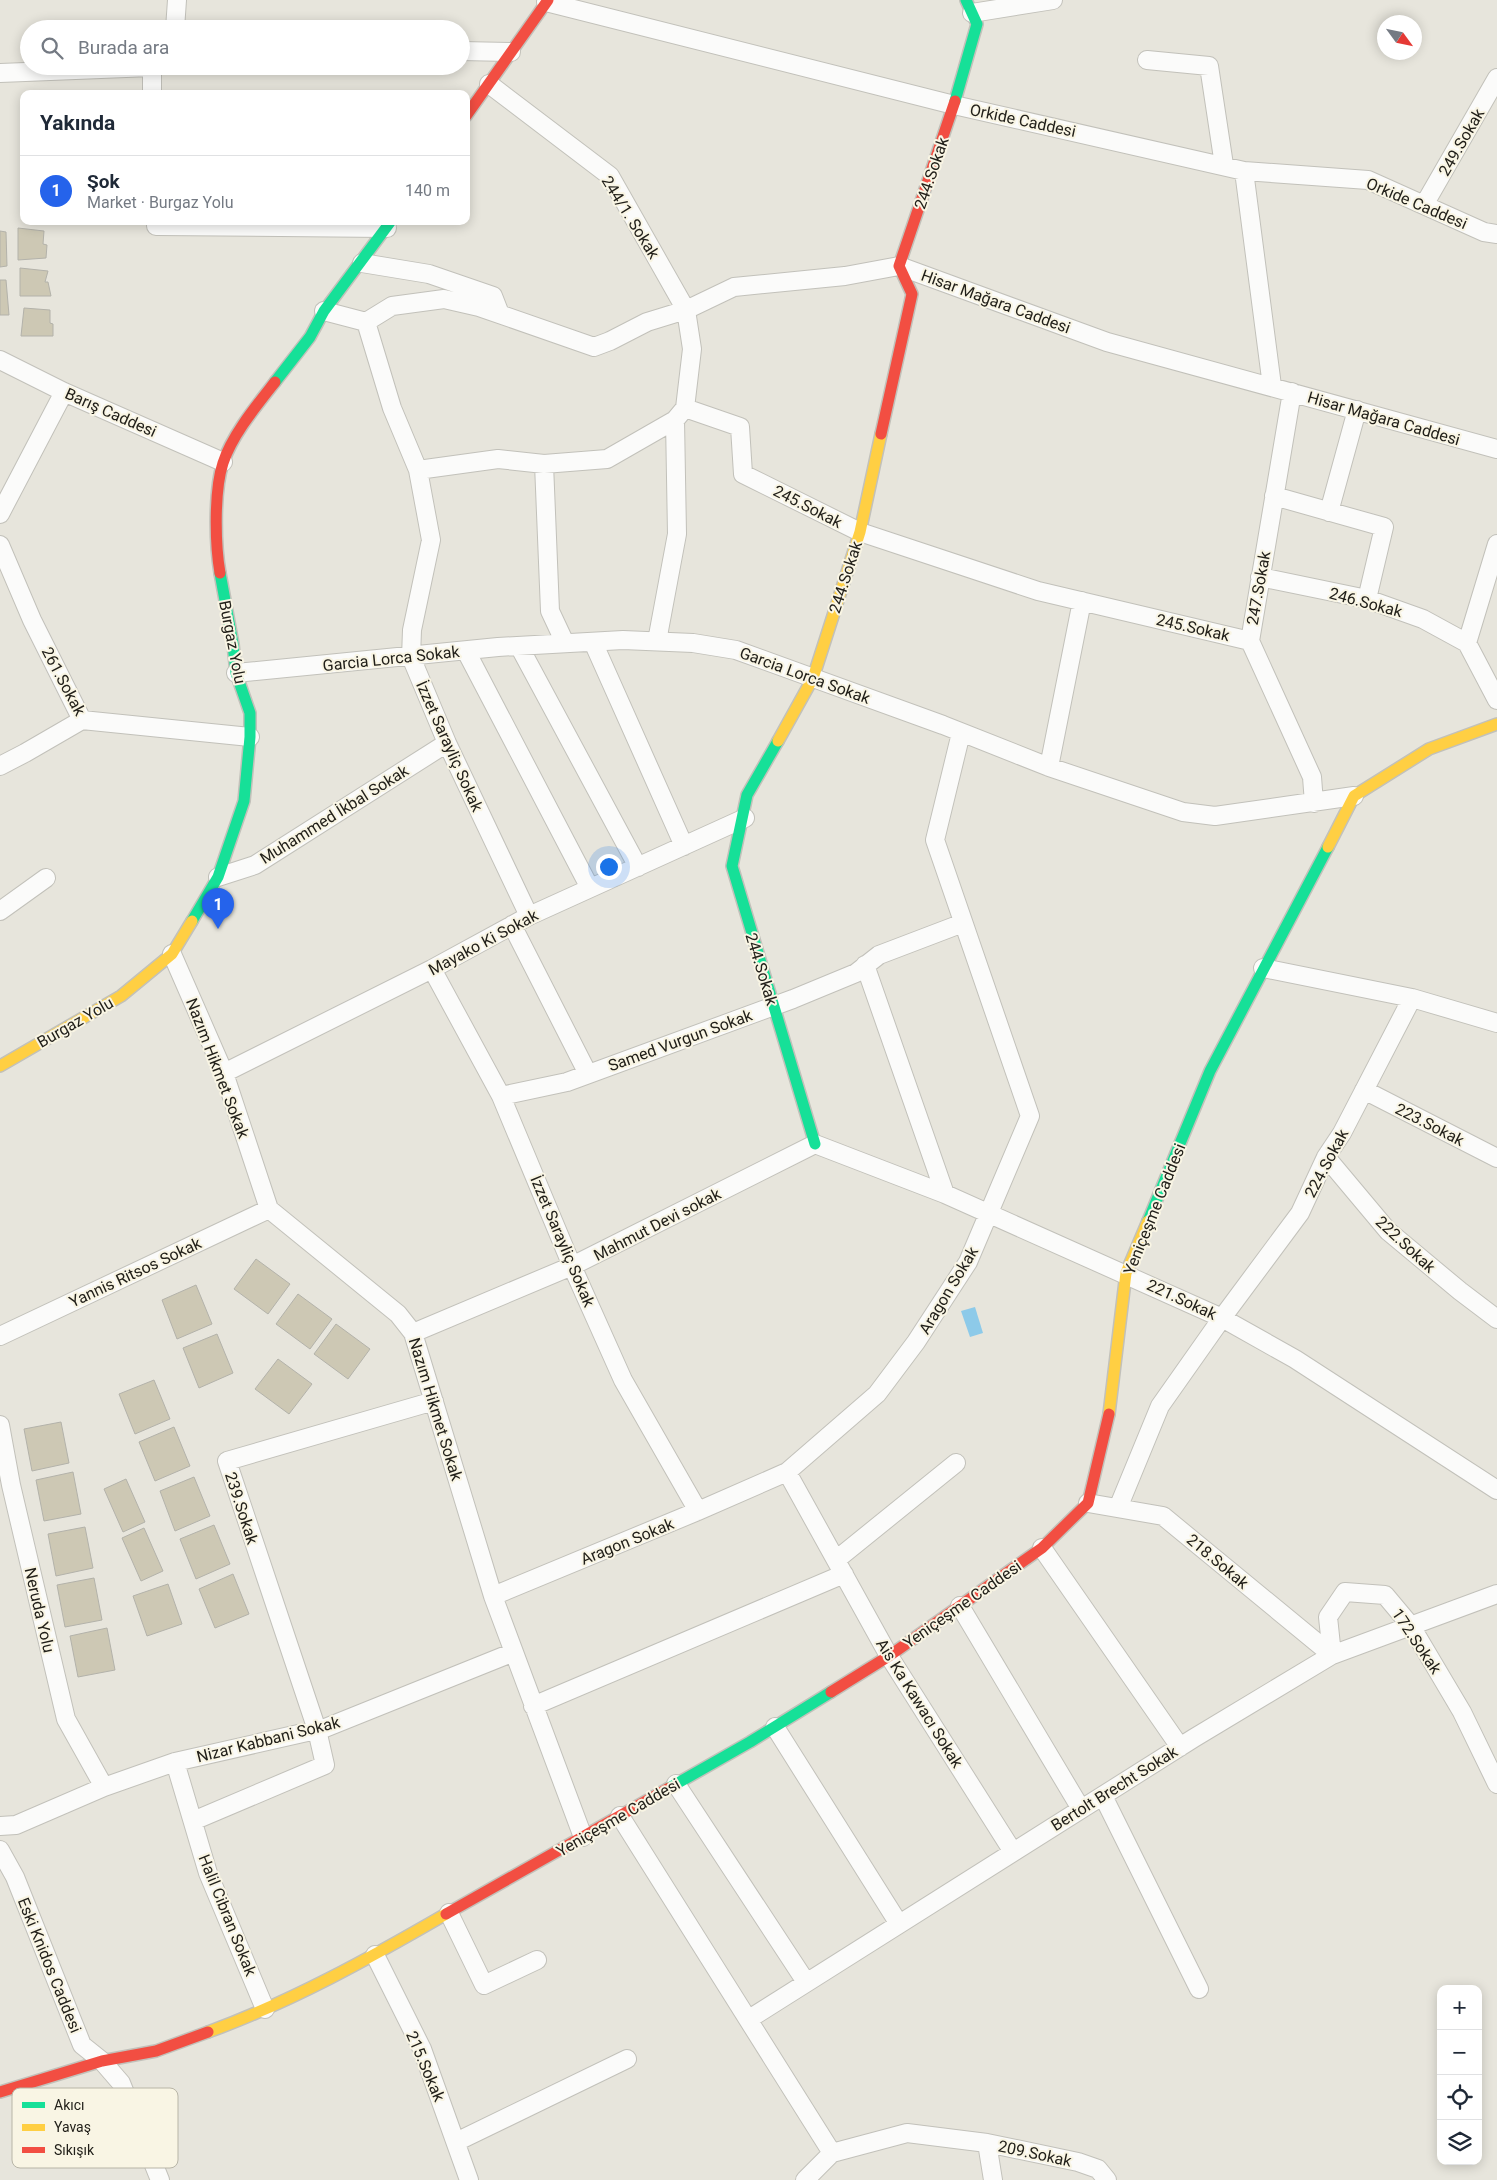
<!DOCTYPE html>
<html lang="tr">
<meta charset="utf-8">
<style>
body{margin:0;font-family:Roboto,sans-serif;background:#f2f2f3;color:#1f2937}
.controls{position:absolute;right:15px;bottom:15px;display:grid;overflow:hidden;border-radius:10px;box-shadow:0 2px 12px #0003}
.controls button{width:45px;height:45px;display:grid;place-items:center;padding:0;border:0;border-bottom:1px solid #e0e1e3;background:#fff;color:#1f2937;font:25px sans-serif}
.compass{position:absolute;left:1377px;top:15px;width:45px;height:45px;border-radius:50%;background:#fff;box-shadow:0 2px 12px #0003;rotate:123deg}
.you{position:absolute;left:608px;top:866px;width:18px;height:18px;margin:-12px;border:4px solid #fff;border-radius:50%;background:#1a73e8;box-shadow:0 0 0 8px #1a73e833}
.badge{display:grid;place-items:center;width:32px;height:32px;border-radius:50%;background:#2563eb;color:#fff;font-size:16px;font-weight:700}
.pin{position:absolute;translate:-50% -41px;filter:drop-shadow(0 1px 2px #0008)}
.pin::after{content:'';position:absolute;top:26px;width:18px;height:15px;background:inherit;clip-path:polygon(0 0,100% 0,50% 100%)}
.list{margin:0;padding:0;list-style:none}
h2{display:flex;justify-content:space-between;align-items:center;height:65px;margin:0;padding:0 20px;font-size:21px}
h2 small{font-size:16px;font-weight:400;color:#747a83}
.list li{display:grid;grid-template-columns:32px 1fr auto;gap:15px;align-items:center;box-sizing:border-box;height:70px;padding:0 20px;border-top:1px solid #e0e1e3}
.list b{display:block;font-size:19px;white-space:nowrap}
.list p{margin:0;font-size:16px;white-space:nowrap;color:#747a83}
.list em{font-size:16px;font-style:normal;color:#747a83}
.icon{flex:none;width:28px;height:28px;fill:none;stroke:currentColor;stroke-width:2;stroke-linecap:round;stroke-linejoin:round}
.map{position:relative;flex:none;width:1497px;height:2180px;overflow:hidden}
.search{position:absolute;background:#fff;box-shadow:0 2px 12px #0003;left:20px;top:20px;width:450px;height:55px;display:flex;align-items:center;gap:12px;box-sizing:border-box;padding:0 18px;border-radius:28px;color:#747a83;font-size:19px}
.panel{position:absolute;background:#fff;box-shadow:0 2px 12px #0003;left:20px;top:90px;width:450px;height:135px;border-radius:10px}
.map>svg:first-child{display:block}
.water{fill:#8dcae9}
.building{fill:#cdc8b4;stroke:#b3b2aa}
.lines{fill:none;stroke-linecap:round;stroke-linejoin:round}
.street-casing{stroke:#c2c1ba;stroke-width:20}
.fast-casing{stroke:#c2c1ba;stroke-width:14}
.slow-casing{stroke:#c2c1ba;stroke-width:14}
.jam-casing{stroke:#c2c1ba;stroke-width:14}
.street{stroke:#fbfbfa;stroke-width:18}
.fast{stroke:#16e098;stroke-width:11}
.slow{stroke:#ffcf43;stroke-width:11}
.jam{stroke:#f24e42;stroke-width:11}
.labels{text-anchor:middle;stroke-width:4;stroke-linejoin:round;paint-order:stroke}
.street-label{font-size:16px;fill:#22201a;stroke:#f9f5e4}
.key{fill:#f9f5e4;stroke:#b8b5a7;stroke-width:1}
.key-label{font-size:14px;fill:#22201a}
</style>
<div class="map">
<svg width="1497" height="2180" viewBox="0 0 1497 2180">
<rect width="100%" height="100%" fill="#e7e5dc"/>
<!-- water -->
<path class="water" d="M975,1307l8,26 -13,4 -9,-26z"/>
<!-- building -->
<path class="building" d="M18,228l26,3 -1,13 4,1 -1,13 -28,2z
M0,231l6,1 1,34 -7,1z
M20,268l28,3 -3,11h3l3,14h-31z
M0,280h6l3,35h-9z
M24,308l26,2v13l3,1v12h-32z
M256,1259l34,25 -22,30 -34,-25z
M196,1285l16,39 -35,15 -15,-39z
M298,1294l34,25 -22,30 -34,-25z
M336,1324l34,25 -22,30 -34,-25z
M217,1334l16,39 -34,15 -16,-40z
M278,1359l34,25 -23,30 -34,-25z
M154,1380l16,39 -35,15 -16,-40z
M61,1422l8,41 -37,8 -8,-42z
M174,1427l16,39 -35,15 -16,-39z
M73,1472l8,42 -37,7 -8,-41z
M194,1477l16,39 -35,15 -15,-40z
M126,1479l19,43 -22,10 -19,-43z
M214,1525l16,39 -34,15 -16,-40z
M85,1527l8,41 -37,8 -8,-42z
M144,1528l19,43 -22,10 -19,-43z
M233,1574l16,40 -34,14 -16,-39z
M94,1578l8,42 -37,7 -8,-42z
M168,1584l14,40 -35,12 -14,-40z
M107,1628l8,42 -37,7 -8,-41z"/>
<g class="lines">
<!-- street casing -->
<g class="street-casing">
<path id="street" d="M546,2l408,103 290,66 124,9 116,52 13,2
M972,13l81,-13
M175,29l2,-29
M461,51l50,1
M1147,60l62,6 15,99
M0,73l151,-6
M489,84l121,92 76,134 6,39 -7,59
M152,94v-28
M1244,171l28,215
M1424,205l73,-127
M156,221v5l231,2
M362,263l67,11 64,22 7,18
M324,311l42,11 26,86 26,62 13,70 -19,90 -1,27 36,86 82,173
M366,322l26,-16 52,-7 35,8 115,40 16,-6 37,-19 39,-12 48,-23 111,-11 54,-10 208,76 390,107
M0,360l64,32 159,70
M1292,392l-42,249 62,136 2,26
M544,464l6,147 15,32
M418,470l80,-11 46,5 63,-5 68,-39 10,-12 55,19 3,47 117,58 178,59 212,50
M1274,496l110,31 -17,72
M1329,512l28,-102
M0,514l64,-122
M0,545l32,75 50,100 168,17
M1260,577l107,22 56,20 44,24
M657,641l20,-107 -2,-114
M593,642l91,204
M1467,643l30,-99
M1467,643l30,57
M519,646l119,221
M466,651l124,237
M236,673l262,-26 125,-7 70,3 43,7 207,75 106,42 134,45 32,4 139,-20
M0,766l25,-13 57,-33
M1049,767l33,-166
M218,877l37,-12 192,-122
M0,911l46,-33
M512,925l76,149
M172,954l52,119 45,136 129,105 15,19 80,263 90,241
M865,965l80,229
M1263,968l149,30 85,25
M432,969l69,127 71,170 51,114 75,131
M224,1073l208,-104 97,-53 216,-98
M1364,1090l133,68
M501,1096l66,-14 226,-83 63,-26 23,-18 84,-32
M1326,1157l62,74 72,60 37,28
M413,1333l159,-67 243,-122 130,50 277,124 73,41 202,131
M0,1336l269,-127
M0,1425l11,60 55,234 38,68
M787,1472l102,184 124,196
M1088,1503l75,13 169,139
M1118,1508l42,-102 62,-88 78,-105 26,-56 16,-24 70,-135
M1042,1548l138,199
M836,1560l120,-97
M493,1596l205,-85 89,-39 90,-78 39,-52 52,-80 62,-146 -95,-276 26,-107
M960,1606l121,203
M1332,1655l-4,-38 17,-25 40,3 26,31 51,86 35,72
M533,1706l311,-132
M775,1727l124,197
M175,1762l33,111 57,136
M676,1784l130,198
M1103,1796l96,193
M620,1816l212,337
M193,1821l132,-56 -8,-35 -90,-269 207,-60
M0,1826l16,-1 88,-38 71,-25 150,-34 189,-76
M0,1850l15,27 67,168 20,16 19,22 39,97
M449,1913l35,72 53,-25
M375,1955l47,94 47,131
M749,2019l445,-281 138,-83 165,-61
M456,2142l171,-83
M987,2143l6,37
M805,2180l27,-27 75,-20 80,10 91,19 20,7 9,11"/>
</g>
<!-- fast casing -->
<g class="fast-casing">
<path id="fast" d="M955,101l22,-77 -11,-24
M275,382l35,-45 14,-26 67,-90
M778,741l-31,54 -15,71 83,278
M192,921l26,-44 26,-76 6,-64v-24l-14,-40 -3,-29 -13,-71
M1148,1221l62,-150 118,-224
M669,1788l81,-46 81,-50"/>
</g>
<!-- slow casing -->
<g class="slow-casing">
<path id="slow" d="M778,741l35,-63 47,-146 21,-98
M1328,847l26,-51 75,-47 68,-25
M0,1066l121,-70 51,-42 20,-33
M1109,1414l17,-141 22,-52
M208,2032c83,-30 162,-74 238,-118"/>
</g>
<!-- jam casing -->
<g class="jam-casing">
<path id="jam" d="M466,116l82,-116
M881,434l31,-140 -13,-28 56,-165
M220,573c-5,-29 -6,-83 3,-110 9,-28 34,-58 52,-81
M831,1692l58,-36 153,-108 46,-45 21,-89
M446,1914l223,-126
M0,2092l102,-31 54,-10 52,-19"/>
</g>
<!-- street -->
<use href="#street" class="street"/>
<!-- fast -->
<use href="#fast" class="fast"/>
<!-- slow -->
<use href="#slow" class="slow"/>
<!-- jam -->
<use href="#jam" class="jam"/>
</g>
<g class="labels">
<!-- street labels -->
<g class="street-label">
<text transform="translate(1023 120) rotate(12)" y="6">Orkide Caddesi</text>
<text transform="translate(1461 142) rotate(-60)" y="6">249.Sokak</text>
<text transform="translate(931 173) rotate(-71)" y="6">244.Sokak</text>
<text transform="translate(1417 203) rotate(23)" y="6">Orkide Caddesi</text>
<text transform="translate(631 217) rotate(58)" y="6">244/1. Sokak</text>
<text transform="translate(996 301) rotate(20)" y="6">Hisar Mağara Caddesi</text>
<text transform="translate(111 412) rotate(24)" y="6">Barış Caddesi</text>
<text transform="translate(1384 418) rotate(16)" y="6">Hisar Mağara Caddesi</text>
<text transform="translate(808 506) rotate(27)" y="6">245.Sokak</text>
<text transform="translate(845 577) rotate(-72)" y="6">244.Sokak</text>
<text transform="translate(1258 588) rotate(-80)" y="6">247.Sokak</text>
<text transform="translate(1366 602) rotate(15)" y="6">246.Sokak</text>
<text transform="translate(1193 627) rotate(13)" y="6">245.Sokak</text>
<text transform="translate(233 642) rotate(79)" y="6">Burgaz Yolu</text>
<text transform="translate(391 658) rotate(-6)" y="6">Garcia Lorca Sokak</text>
<text transform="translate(805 675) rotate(20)" y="6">Garcia Lorca Sokak</text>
<text transform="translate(64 681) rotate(62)" y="6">261.Sokak</text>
<text transform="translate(450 746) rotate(66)" y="6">İzzet Sarayliç Sokak</text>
<text transform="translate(334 814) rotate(-32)" y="6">Muhammed İkbal Sokak</text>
<text transform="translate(483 942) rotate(-28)" y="6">Mayako Ki Sokak</text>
<text transform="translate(762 969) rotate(73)" y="6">244.Sokak</text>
<text transform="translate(75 1022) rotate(-30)" y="6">Burgaz Yolu</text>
<text transform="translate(680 1040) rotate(-20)" y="6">Samed Vurgun Sokak</text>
<text transform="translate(218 1068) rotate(69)" y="6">Nazım Hikmet Sokak</text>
<text transform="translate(1430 1124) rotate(27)" y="6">223.Sokak</text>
<text transform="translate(1326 1163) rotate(-62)" y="6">224.Sokak</text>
<text transform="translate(1154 1209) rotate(-68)" y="6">Yeniçeşme Caddesi</text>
<text transform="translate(657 1224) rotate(-27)" y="6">Mahmut Devi sokak</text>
<text transform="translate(563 1241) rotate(67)" y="6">İzzet Sarayliç Sokak</text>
<text transform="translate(1406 1244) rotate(43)" y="6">222.Sokak</text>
<text transform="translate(135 1272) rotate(-25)" y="6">Yannis Ritsos Sokak</text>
<text transform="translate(948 1290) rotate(-59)" y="6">Aragon Sokak</text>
<text transform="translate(1182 1299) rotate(25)" y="6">221.Sokak</text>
<text transform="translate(436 1409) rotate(73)" y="6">Nazım Hikmet Sokak</text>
<text transform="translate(242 1508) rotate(72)" y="6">239.Sokak</text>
<text transform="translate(627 1541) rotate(-22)" y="6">Aragon Sokak</text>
<text transform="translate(1218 1561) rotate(40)" y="6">218.Sokak</text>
<text transform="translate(962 1604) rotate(-35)" y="6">Yeniçeşme Caddesi</text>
<text transform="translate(40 1610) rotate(77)" y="6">Neruda Yolu</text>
<text transform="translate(1417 1641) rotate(56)" y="6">172.Sokak</text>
<text transform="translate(920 1703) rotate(58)" y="6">Ais Ka Kawacı Sokak</text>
<text transform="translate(268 1739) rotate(-14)" y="6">Nizar Kabbani Sokak</text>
<text transform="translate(1114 1788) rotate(-32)" y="6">Bertolt Brecht Sokak</text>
<text transform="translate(618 1817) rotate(-30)" y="6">Yeniçeşme Caddesi</text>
<text transform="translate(228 1915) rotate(68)" y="6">Halil Cibran Sokak</text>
<text transform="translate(50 1965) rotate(68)" y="6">Eski Knidos Caddesi</text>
<text transform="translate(426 2066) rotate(67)" y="6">215.Sokak</text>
<text transform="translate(1035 2153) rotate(12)" y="6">209.Sokak</text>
</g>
</g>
<!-- legend -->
<rect x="12" y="2088" width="166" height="80" rx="8" class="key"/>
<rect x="22" y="2102" width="23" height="6" fill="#16e098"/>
<rect x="22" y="2124" width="23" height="7" fill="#ffcf43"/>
<rect x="22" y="2147" width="23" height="6" fill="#f24e42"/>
<g class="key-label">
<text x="54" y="2110">Akıcı</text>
<text x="54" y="2132">Yavaş</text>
<text x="54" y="2155">Sıkışık</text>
</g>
</svg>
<div class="controls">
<button>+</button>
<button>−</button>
<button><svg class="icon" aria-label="locate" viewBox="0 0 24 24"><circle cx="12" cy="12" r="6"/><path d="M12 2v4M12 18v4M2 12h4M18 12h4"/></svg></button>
<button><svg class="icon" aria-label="layers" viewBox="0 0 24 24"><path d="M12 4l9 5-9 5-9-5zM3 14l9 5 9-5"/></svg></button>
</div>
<svg class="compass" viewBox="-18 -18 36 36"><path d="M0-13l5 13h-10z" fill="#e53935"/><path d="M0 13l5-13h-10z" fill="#747a83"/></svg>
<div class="you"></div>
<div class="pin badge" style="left:218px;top:929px">1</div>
<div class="search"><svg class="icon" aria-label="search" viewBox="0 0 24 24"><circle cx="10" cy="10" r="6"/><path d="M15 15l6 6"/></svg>Burada ara</div>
<section class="panel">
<h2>Yakında<small></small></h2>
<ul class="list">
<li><span class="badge">1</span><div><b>Şok</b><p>Market · Burgaz Yolu</p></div><em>140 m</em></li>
</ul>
</section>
</div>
